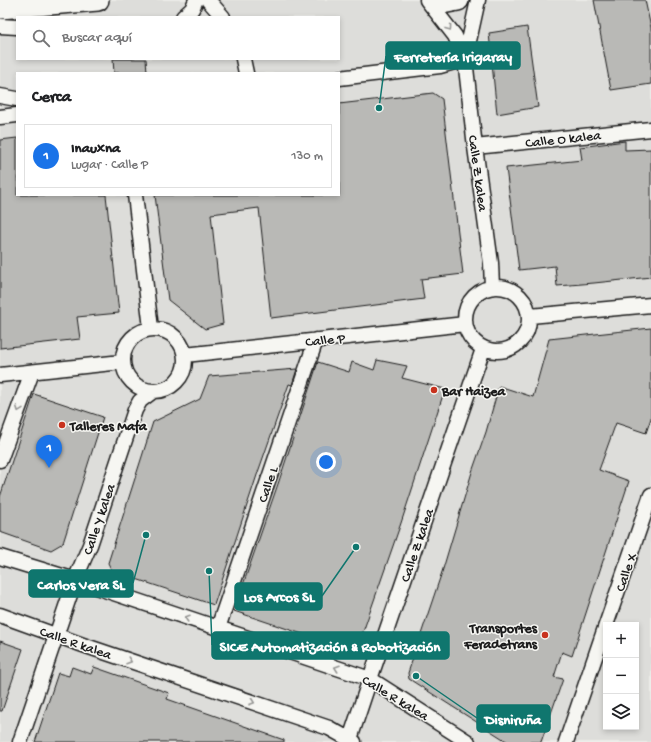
<!DOCTYPE html>
<html lang="es">
<meta charset="utf-8">
<style>
body{margin:0;font-family:"Gochi Hand",sans-serif;background:#f6f6f6;color:#202124}
.controls{position:absolute;right:12px;bottom:12px;display:grid;overflow:hidden;border-radius:0px;box-shadow:0 2px 6px #0003}
.controls button{width:36px;height:36px;display:grid;place-items:center;padding:0;border:0;border-bottom:1px solid #e0e0e0;background:#fff;color:#202124;font:20px sans-serif}
.you{position:absolute;left:326px;top:462px;width:14px;height:14px;margin:-10px;border:3px solid #fff;border-radius:50%;background:#1a73e8;box-shadow:0 0 0 6px #1a73e833}
.badge{display:grid;place-items:center;width:26px;height:26px;border-radius:50%;background:#1a73e8;color:#fff;font-size:13px;font-weight:700}
.pin{position:absolute;translate:-50% -33px;filter:drop-shadow(0 1px 2px #0008)}
.pin::after{content:'';position:absolute;top:21px;width:14px;height:12px;background:inherit;clip-path:polygon(0 0,100% 0,50% 100%)}
.list{margin:0;padding:0;list-style:none}
h2{display:flex;justify-content:space-between;align-items:center;height:52px;margin:0;padding:0 16px;font-size:17px}
h2 small{font-size:13px;font-weight:400;color:#757577}
.list li{display:grid;grid-template-columns:26px 1fr auto;gap:12px;align-items:center;box-sizing:border-box;height:64px;margin:0 8px 8px;padding:0 8px;border:1px solid #e0e0e0;border-radius:0px}
.list b{display:block;font-size:15px;white-space:nowrap}
.list p{margin:0;font-size:13px;white-space:nowrap;color:#757577}
.list em{font-size:13px;font-style:normal;color:#757577}
.icon{flex:none;width:22px;height:22px;fill:none;stroke:currentColor;stroke-width:2;stroke-linecap:round;stroke-linejoin:round}
.map{position:relative;flex:none;width:651px;height:742px;overflow:hidden}
.search{position:absolute;background:#fff;box-shadow:0 2px 6px #0003;left:16px;top:16px;width:324px;height:44px;display:flex;align-items:center;gap:10px;box-sizing:border-box;padding:0 14px;border-radius:0px;color:#757577;font-size:15px}
.panel{position:absolute;background:#fff;box-shadow:0 2px 6px #0003;left:16px;top:72px;width:324px;height:124px;border-radius:0px}
.map>svg:first-child{display:block}
.built{fill:#ddddda;fill-rule:evenodd}
.building{fill:#b9b9b6;stroke:#1c1c1c}
.lines{fill:none;stroke-linecap:round;stroke-linejoin:round}
.minor-casing{stroke:#1c1c1c;stroke-width:17}
.highway-casing{stroke:#1c1c1c;stroke-width:24}
.minor{stroke:#f6f6f2;stroke-width:14}
.highway{stroke:#f6f6f2;stroke-width:21}
.oneway{stroke:#949492}
.poi-dot{fill:#c8321e;stroke:#f6f6f2;stroke-width:1.5}
.labels{text-anchor:middle;stroke-width:3;stroke-linejoin:round;paint-order:stroke}
.street-label{font-size:14px;fill:#1c1c1c;stroke:#f6f6f2}
.poi-label{font-size:14px;font-weight:bold;fill:#1c1c1c;stroke:#f6f6f2;text-anchor:start}
.leader{fill:none;stroke:#0f766e;stroke-width:1.5}
.callout-dot{fill:#0f766e;stroke:#f6f6f2;stroke-width:1.5}
.callout{fill:#0f766e;stroke:#0f766e;stroke-width:1.5}
.callout-label{font-size:15px;text-anchor:middle;font-weight:bold;fill:#fff}
</style>
<div class="map">
<svg width="651" height="742" viewBox="0 0 651 742">
<rect width="100%" height="100%" fill="#edede9"/>
<filter id="ink" filterUnits="userSpaceOnUse"><feTurbulence type="fractalNoise" baseFrequency=".025" numOctaves="2"/><feDisplacementMap in="SourceGraphic" scale="8" xChannelSelector="R" yChannelSelector="G"/><feConvolveMatrix kernelMatrix="1 2 1 2 8 2 1 2 1" color-interpolation-filters="sRGB"/></filter>
<g filter="url(#ink)">
<!-- built -->
<path class="built" d="M0,0h651v742h-651zM17,17h322v42h-322zM17,73h322v122h-322zM606,625h30v102h-30z"/>
<!-- building -->
<path class="building" d="M594,0h51l6,28v56l-40,6z
M527,27l11,80 -41,7 -8,-81z
M113,59h33l1,13 -33,1z
M433,93l9,6 21,175 -42,5 3,20 -153,19 -12,-110 -48,6 12,110 -18,5 -37,-29 -13,-105h184v-91z
M17,138v57h89l13,118 -42,4 3,22 -80,9v-208z
M625,141v9l26,-1v128l-57,6 -37,3 -2,-20 -36,4 -13,-102 76,-8 -2,-13z
M651,328v90l-5,15 -30,-10 -17,47 30,11 -57,175 -10,-4 -8,25 9,2 -22,63h-33l-99,-63 -1,-6 35,-104 29,-97 14,-40 13,-46 34,11 16,-58z
M377,360l30,6 -5,12 43,11 -44,134 -45,129 -122,-41 45,-130 39,-119 31,10 3,-10 22,8z
M297,369l-5,16 -3,-1 -32,91 -43,130 -102,-34 -4,-8 45,-141 47,-23 9,-23z
M34,394l69,23 -40,126 -12,7 -51,-18v-35z
M0,641l23,8 -21,62h-2z
M72,667l19,7 3,-7 75,26 -2,6 117,41v2h-249l23,-69 11,3z"/>
<g class="lines">
<!-- minor casing -->
<g class="minor-casing">
<path id="minor" d="M208,0l15,17
M427,0l28,36 10,23 10,88 16,116 1,24
M183,17l9,-8 4,-9
M0,26l17,1
M243,59l3,14
M465,59l13,-59
M339,78l101,-12 25,-7
M0,96l17,3
M0,117l17,-2
M475,147l176,-18
M135,195l16,133
M465 319a32 32 0 1 1 64 0a32 32 0 1 1-64 0Z
M530,316l121,-11
M123 360a31 31 0 1 1 62 0a31 31 0 1 1-62 0Z
M185,355l280,-31
M0,375l122,-13
M0,460l32,-88
M0,557l75,23 295,99 98,63
M0,615l83,30 246,83 25,14
M606,625l45,-130
M218,628l98,-288
M20,742l55,-162 15,-35 45,-135 5,-9 12,-9
M349,742l21,-63 113,-330
M566,742l40,-117"/>
</g>
<!-- highway casing -->
<g class="highway-casing">
<path id="highway" d="M433,0l9,3 16,-3
M0,8l98,-8"/>
</g>
<!-- minor -->
<use href="#minor" class="minor"/>
<!-- highway -->
<use href="#highway" class="highway"/>
</g>
<!-- one-way arrows -->
<defs><path id="oneway-chevron" d="M-2-3.5L2.5 0L-2 3.5" fill="none" stroke-width="1.6" stroke-linecap="round" stroke-linejoin="round"/></defs>
<g class="oneway">
<use href="#oneway-chevron" transform="translate(449 28) rotate(53)"/>
<use href="#oneway-chevron" transform="translate(19 409) rotate(110)"/>
<use href="#oneway-chevron" transform="translate(187 618) rotate(-162)"/>
<use href="#oneway-chevron" transform="translate(129 661) rotate(19)"/>
<use href="#oneway-chevron" transform="translate(337 668) rotate(-161)"/>
<use href="#oneway-chevron" transform="translate(252 702) rotate(19)"/>
</g>
</g>
<!-- markers -->
<g class="poi-dot">
<circle cx="434" cy="390" r="4"/>
<circle cx="62" cy="425" r="4"/>
<circle cx="545" cy="635" r="4"/>
</g>
<g class="labels">
<!-- street labels -->
<g class="street-label">
<text transform="translate(563 138) rotate(-6)" y="5">Calle O kalea</text>
<text transform="translate(479 173) rotate(82)" y="5">Calle Z kalea</text>
<text transform="translate(325 339) rotate(-6)" y="5">Calle P</text>
<text transform="translate(267 484) rotate(-71)" y="5">Calle L</text>
<text transform="translate(98 519) rotate(-71)" y="5">Calle Y kalea</text>
<text transform="translate(416 545) rotate(-71)" y="5">Calle Z kalea</text>
<text transform="translate(625 572) rotate(-71)" y="5">Calle X</text>
<text transform="translate(76 642) rotate(19)" y="5">Calle R kalea</text>
<text transform="translate(396 697) rotate(31)" y="5">Calle R kalea</text>
</g>
<!-- poi labels -->
<g class="poi-label">
<text x="442" y="395">Bar Haizea</text>
<text x="70" y="430">Talleres Mafa</text>
<text x="537" y="632" text-anchor="end">Transportes<tspan x="537" dy="16">Feradetrans</tspan></text>
</g>
</g>
<!-- callouts -->
<path class="leader" d="M379 108L386 56M146 535L133 583M356 547L322 596M209 571L212 645M416 676L477 718"/>
<g class="callout-dot">
<circle cx="379" cy="108" r="4"/>
<circle cx="146" cy="535" r="4"/>
<circle cx="356" cy="547" r="4"/>
<circle cx="209" cy="571" r="4"/>
<circle cx="416" cy="676" r="4"/>
</g>
<g class="callout">
<rect x="386" y="42" width="134" height="27" rx="4"/>
<rect x="29" y="570" width="104" height="27" rx="4"/>
<rect x="235" y="583" width="87" height="27" rx="4"/>
<rect x="212" y="632" width="237" height="27" rx="4"/>
<rect x="477" y="705" width="73" height="27" rx="4"/>
</g>
<g class="callout-label">
<text x="453" y="61">Ferretería Irigaray</text>
<text x="81" y="589">Carlos Vera SL</text>
<text x="279" y="601">Los Arcos SL</text>
<text x="330" y="651">SICE Automatización &amp; Robotización</text>
<text x="513" y="724">Disniruña</text>
</g>
</svg>
<div class="controls">
<button>+</button>
<button>−</button>
<button><svg class="icon" aria-label="layers" viewBox="0 0 24 24"><path d="M12 4l9 5-9 5-9-5zM3 14l9 5 9-5"/></svg></button>
</div>
<div class="you"></div>
<div class="pin badge" style="left:49px;top:468px">1</div>
<div class="search"><svg class="icon" aria-label="search" viewBox="0 0 24 24"><circle cx="10" cy="10" r="6"/><path d="M15 15l6 6"/></svg>Buscar aquí</div>
<section class="panel">
<h2>Cerca<small></small></h2>
<ul class="list">
<li><span class="badge">1</span><div><b>Inauxna</b><p>Lugar · Calle P</p></div><em>130 m</em></li>
</ul>
</section>
</div>
